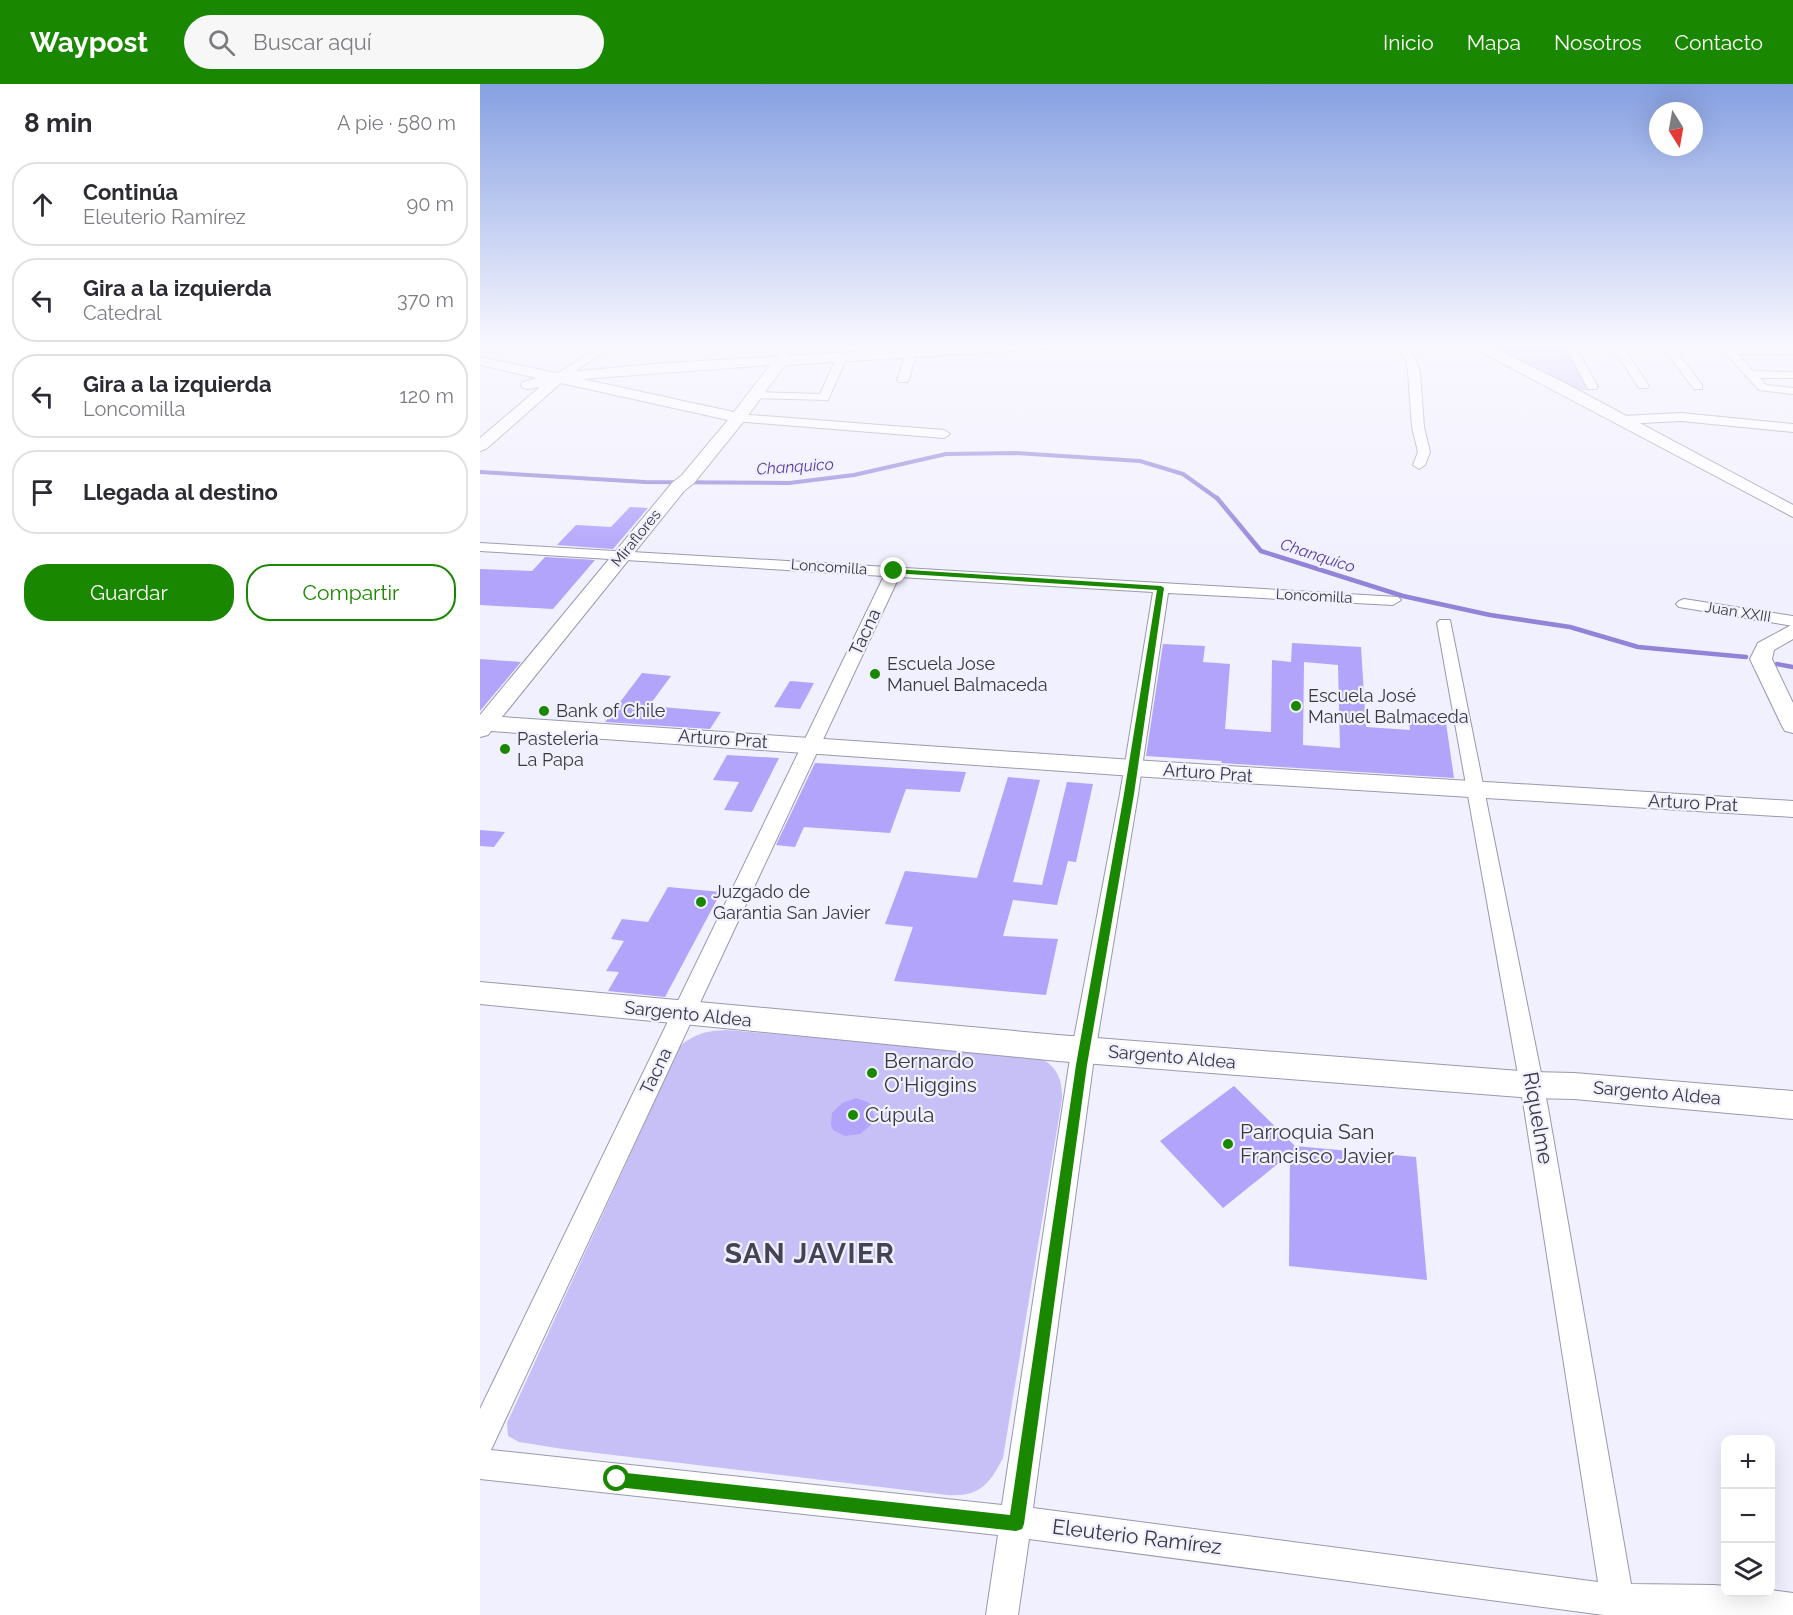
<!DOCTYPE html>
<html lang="es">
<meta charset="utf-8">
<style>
body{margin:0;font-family:Raleway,sans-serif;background:#f7f7f7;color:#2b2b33}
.controls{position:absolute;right:18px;bottom:18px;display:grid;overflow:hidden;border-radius:12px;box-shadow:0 6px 24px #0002}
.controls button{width:54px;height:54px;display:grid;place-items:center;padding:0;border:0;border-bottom:2px solid #e1e1e2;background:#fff;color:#2b2b33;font:30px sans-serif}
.compass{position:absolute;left:1169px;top:18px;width:54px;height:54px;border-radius:50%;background:#fff;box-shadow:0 6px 24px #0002;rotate:169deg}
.stop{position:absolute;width:18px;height:18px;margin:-14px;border:4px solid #1a8700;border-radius:50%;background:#fff}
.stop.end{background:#1a8700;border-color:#fff;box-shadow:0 2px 6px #0008}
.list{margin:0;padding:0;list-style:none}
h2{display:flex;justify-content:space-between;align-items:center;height:78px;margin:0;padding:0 24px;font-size:26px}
h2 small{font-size:20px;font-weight:400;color:#7c7c81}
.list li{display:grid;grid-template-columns:39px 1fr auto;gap:18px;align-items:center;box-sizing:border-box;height:84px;margin:0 12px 12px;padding:0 12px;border:2px solid #e1e1e2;border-radius:24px}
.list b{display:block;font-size:22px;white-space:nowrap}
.list p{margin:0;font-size:20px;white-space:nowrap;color:#7c7c81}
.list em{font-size:20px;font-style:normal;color:#7c7c81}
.actions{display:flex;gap:12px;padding:18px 24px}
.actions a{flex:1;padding:14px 0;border:2px solid #1a8700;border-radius:24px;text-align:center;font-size:21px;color:#1a8700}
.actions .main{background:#1a8700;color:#fff}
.icon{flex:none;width:33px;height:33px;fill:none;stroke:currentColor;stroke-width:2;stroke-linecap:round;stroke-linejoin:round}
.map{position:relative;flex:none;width:1313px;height:1531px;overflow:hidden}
header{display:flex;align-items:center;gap:36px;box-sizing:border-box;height:84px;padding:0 30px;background:#1a8700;color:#fff}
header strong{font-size:28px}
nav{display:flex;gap:33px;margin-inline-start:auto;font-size:21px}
.search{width:420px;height:54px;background:#f7f7f7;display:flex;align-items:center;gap:15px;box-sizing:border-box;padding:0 21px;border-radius:33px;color:#7c7c81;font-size:22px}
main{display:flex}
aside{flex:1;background:#fff}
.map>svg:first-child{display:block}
.green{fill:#c7c0f6}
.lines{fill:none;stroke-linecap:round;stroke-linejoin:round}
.stream-far1{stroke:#9383d8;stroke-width:4}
.stream{stroke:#9383d8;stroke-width:4.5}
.building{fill:#b2a3fb;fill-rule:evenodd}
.minor-casing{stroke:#9a98ad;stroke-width:2}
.tertiary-casing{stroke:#9a98ad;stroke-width:2}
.minor{fill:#fff;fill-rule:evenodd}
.tertiary{fill:#fff;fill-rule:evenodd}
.route{fill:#1a8700}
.poi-dot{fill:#1a8700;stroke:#f1f0fe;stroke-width:2}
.labels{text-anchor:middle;stroke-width:4.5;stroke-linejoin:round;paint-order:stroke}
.far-street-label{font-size:15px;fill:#393841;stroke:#f1f0fe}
.far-water-label{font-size:16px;font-style:italic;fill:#573da1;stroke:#f1f0fe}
.street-label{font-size:18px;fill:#393841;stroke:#f1f0fe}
.poi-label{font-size:18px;fill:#393841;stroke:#f1f0fe;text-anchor:start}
.near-poi-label{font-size:21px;fill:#393841;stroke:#f1f0fe;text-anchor:start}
.near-street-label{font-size:21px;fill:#393841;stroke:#f1f0fe}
.near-district-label{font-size:28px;font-weight:bold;letter-spacing:1.5px;fill:#444254;stroke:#f1f0fe}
</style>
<header>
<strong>Waypost</strong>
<div class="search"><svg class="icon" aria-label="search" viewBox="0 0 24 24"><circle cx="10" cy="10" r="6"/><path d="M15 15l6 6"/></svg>Buscar aquí</div>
<nav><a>Inicio</a><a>Mapa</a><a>Nosotros</a><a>Contacto</a></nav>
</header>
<main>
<aside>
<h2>8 min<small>A pie · 580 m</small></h2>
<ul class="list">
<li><svg class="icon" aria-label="ahead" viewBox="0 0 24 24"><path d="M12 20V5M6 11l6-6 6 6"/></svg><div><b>Continúa</b><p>Eleuterio Ramírez</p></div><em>90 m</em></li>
<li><svg class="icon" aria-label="left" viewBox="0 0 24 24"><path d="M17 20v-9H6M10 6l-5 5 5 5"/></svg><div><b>Gira a la izquierda</b><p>Catedral</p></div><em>370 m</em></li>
<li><svg class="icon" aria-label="left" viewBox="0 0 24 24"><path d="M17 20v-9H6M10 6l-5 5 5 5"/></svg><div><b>Gira a la izquierda</b><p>Loncomilla</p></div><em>120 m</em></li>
<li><svg class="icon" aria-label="arrive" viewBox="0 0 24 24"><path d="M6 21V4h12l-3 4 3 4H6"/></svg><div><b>Llegada al destino</b></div></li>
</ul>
<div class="actions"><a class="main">Guardar</a><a>Compartir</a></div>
</aside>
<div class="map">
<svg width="1313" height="1531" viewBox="0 0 1313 1531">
<rect width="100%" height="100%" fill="#f1f0fe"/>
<!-- green -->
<path class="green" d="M1000,260h89l24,46 -15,1z
M247,946l308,27c20,5 28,21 27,42l-59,359c-14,27 -24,39 -56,37l-384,-46 -44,-7 -11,-6 -1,-13 173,-377c16,-13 27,-15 47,-16z"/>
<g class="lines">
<!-- stream-far1 -->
<path class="stream-far1" d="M0,388l165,10 144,1 65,-8 92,-21 70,-1 124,8 43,13 35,25"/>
<!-- stream -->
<path class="stream" d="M737,414l44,53 142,45 87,19 80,12 68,20 108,10
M1297,580l16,3"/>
</g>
<!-- building -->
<path class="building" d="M150,423l18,1 -35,41 -56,-4 19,-20 35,2z
M65,473l50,3 -42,49 -73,-4v-36l52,2z
M812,559l69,4 5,80 44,3 -2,-17 37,3 9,62 -233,-15 1,-2 -76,-5 17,-112 42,2 -2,16 27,2 -5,65 46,3 1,-72 19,2zM824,578l34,3 2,83 -37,-3z
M0,575l41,3 -41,49z
M162,589l29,3 -22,30 72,6 -11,17 -105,-7z
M310,597l24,2 -14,26 -26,-2z
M247,671l52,3 -27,54 -28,-2 15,-28 -26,-2z
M335,679l151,9 -6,20 -54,-3 -16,44 -86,-6 -9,20 -19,-2z
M528,693l32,3 -27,102 29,3 25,-103 26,2 -17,78 -8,-1 -11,44 -44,-5 -10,36 55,3 -12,56 -152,-14 19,-54 -28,-3 20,-53 72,7z
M0,746l25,2 -11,15 -14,-1z
M188,803l53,5 -56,105 -57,-6 11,-19 -13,-1 18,-30 -13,-2 11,-20 26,3z
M754,1002l61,60 121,11 11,123 -138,-14 1,-112 -67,54 -63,-67z
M376,1014l12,4 4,4 2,12 -2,6 -12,10 -15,2 -12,-6 -2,-5 1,-12 10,-10z"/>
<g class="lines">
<!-- minor casing -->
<g class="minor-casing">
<path id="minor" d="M123,260h13l-53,35h-8v-4z
M303,260h10l-7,16 -5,3 -5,-3z
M915,260h11l10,16 4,12 4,55 6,25 -5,13 -6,4 -6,-4 5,-13 -6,-25 -4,-55 -2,-12z
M1084,260h10l24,43 -2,2h-8z
M1130,260h11l28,42 -2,2h-8z
M1180,260h11l31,41v4h-8z
M1237,260h11l3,4h62v6h-55l15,17 40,1v6h-33l6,7 27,3v6l-34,-4z
M431,266l5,3 -7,27 -2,2h-8l-2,-2 9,-27z
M362,270l5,3 -19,43 -73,-2 -6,-3 6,-3 65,2 17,-37z
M1201,329l112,11v8l-112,-11 -58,3 -6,-4 6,-4z
M258,330l206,16 6,4 -6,4 -210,-17v-6z
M0,459l918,54 3,3 -8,5 -225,-12 -30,201 -45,271 -60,443 565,74 -74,-474 -87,-485 3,-3h10l98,488 83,476 83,1 12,1v6h44v-2l23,3v22h-189l-575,-76 -11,76h-32l12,-80 -518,-56v-70l404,-833 -404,-25zM419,493l254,15 -33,202 -51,271 -67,440 -511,-55z
M1204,515l109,17v10l-114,-19 -3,-3 3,-3z"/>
</g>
<!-- tertiary casing -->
<g class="tertiary-casing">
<path id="tertiary" d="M502,260h83l-7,4 -273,17 -41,56 -50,62 -10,8 -182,226 631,43 660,41v16l-660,-41 -642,-45 -3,4 -8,2v-22l192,-232 10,-8 46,-55 -167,-37 -75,66 -6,2v-13l60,-51 -12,2 -5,-1 -2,-3 2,-3 14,-4 -57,-13v-8l76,16 98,-9zM290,281l-36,47 -152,-33z
M986,260h19l78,38 230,123v12z
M1313,540v15l-19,11 -2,9 21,44v30l-8,-2 -3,-5 -32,-67 8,-16z
M0,898l578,53 474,37 42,1 219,18v28l-219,-20 -42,-1 -474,-37 -578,-57z"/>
</g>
<!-- minor -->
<use href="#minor" class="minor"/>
<!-- tertiary -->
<use href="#tertiary" class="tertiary"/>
</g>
<!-- sky -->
<linearGradient id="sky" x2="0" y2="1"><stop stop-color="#86a0e2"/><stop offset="0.55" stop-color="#f9f8ff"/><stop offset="1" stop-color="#f9f8ff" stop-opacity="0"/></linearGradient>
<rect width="1313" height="475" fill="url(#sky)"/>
<!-- route -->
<path class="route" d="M414,485l267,17 3,2 -30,206 -47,271 -63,459 -2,5 -6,2 -399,-44 -6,-2 -2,-6 2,-5 6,-2 393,43 66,-450 48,-271 33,-204 -265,-17z"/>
<!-- markers -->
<g class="poi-dot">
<circle cx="395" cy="590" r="6"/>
<circle cx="816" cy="622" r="6"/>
<circle cx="64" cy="627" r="6"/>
<circle cx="25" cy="665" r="6"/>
<circle cx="221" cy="818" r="6"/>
<circle cx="392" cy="989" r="6"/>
<circle cx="373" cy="1031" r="6"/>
<circle cx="748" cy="1060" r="6"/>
</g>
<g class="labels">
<!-- far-street labels -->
<g class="far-street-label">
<text transform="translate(156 454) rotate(-51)" y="5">Miraflores</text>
<text transform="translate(349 483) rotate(4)" y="5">Loncomilla</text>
<text transform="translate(834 512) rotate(3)" y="5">Loncomilla</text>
<text transform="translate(1258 528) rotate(9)" y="5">Juan XXIII</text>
</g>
<!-- far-water labels -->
<g class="far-water-label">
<text transform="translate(315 382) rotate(-4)" y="6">Chanquico</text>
<text transform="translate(838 471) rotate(18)" y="6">Chanquico</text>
</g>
<!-- street labels -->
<g class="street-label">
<text transform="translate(385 548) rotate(-65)" y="6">Tacna</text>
<text transform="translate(243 655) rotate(4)" y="6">Arturo Prat</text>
<text transform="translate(728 689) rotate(4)" y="6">Arturo Prat</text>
<text transform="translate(1213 719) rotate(3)" y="6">Arturo Prat</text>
<text transform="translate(208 930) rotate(6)" y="6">Sargento Aldea</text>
<text transform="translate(692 973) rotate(5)" y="6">Sargento Aldea</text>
<text transform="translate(176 987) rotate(-64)" y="6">Tacna</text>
<text transform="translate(1177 1009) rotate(5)" y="6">Sargento Aldea</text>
</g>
<!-- poi labels -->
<g class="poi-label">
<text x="407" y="586">Escuela Jose<tspan x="407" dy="21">Manuel Balmaceda</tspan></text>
<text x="828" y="618">Escuela José<tspan x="828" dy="21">Manuel Balmaceda</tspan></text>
<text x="76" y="633">Bank of Chile</text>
<text x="37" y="661">Pasteleria<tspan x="37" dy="21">La Papa</tspan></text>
<text x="233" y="814">Juzgado de<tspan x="233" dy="21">Garantia San Javier</tspan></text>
</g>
<!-- near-poi labels -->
<g class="near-poi-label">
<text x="404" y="984">Bernardo<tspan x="404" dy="24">O'Higgins</tspan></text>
<text x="385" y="1038">Cúpula</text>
<text x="760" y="1055">Parroquia San<tspan x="760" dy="24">Francisco Javier</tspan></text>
</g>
<!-- near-street labels -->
<g class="near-street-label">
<text transform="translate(1058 1034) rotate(80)" y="7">Riquelme</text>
<text transform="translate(657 1453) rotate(7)" y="7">Eleuterio Ramírez</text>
</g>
<!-- near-district labels -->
<g class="near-district-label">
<text x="330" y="1179">SAN JAVIER</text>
</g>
</g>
</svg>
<div class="controls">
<button>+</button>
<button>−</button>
<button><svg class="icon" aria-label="layers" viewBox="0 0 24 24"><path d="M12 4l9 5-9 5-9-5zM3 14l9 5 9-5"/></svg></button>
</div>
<svg class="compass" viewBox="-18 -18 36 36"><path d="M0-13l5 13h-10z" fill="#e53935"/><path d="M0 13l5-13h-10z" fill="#7c7c81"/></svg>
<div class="stop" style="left:137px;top:1395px"></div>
<div class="stop end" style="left:414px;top:487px"></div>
</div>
</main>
